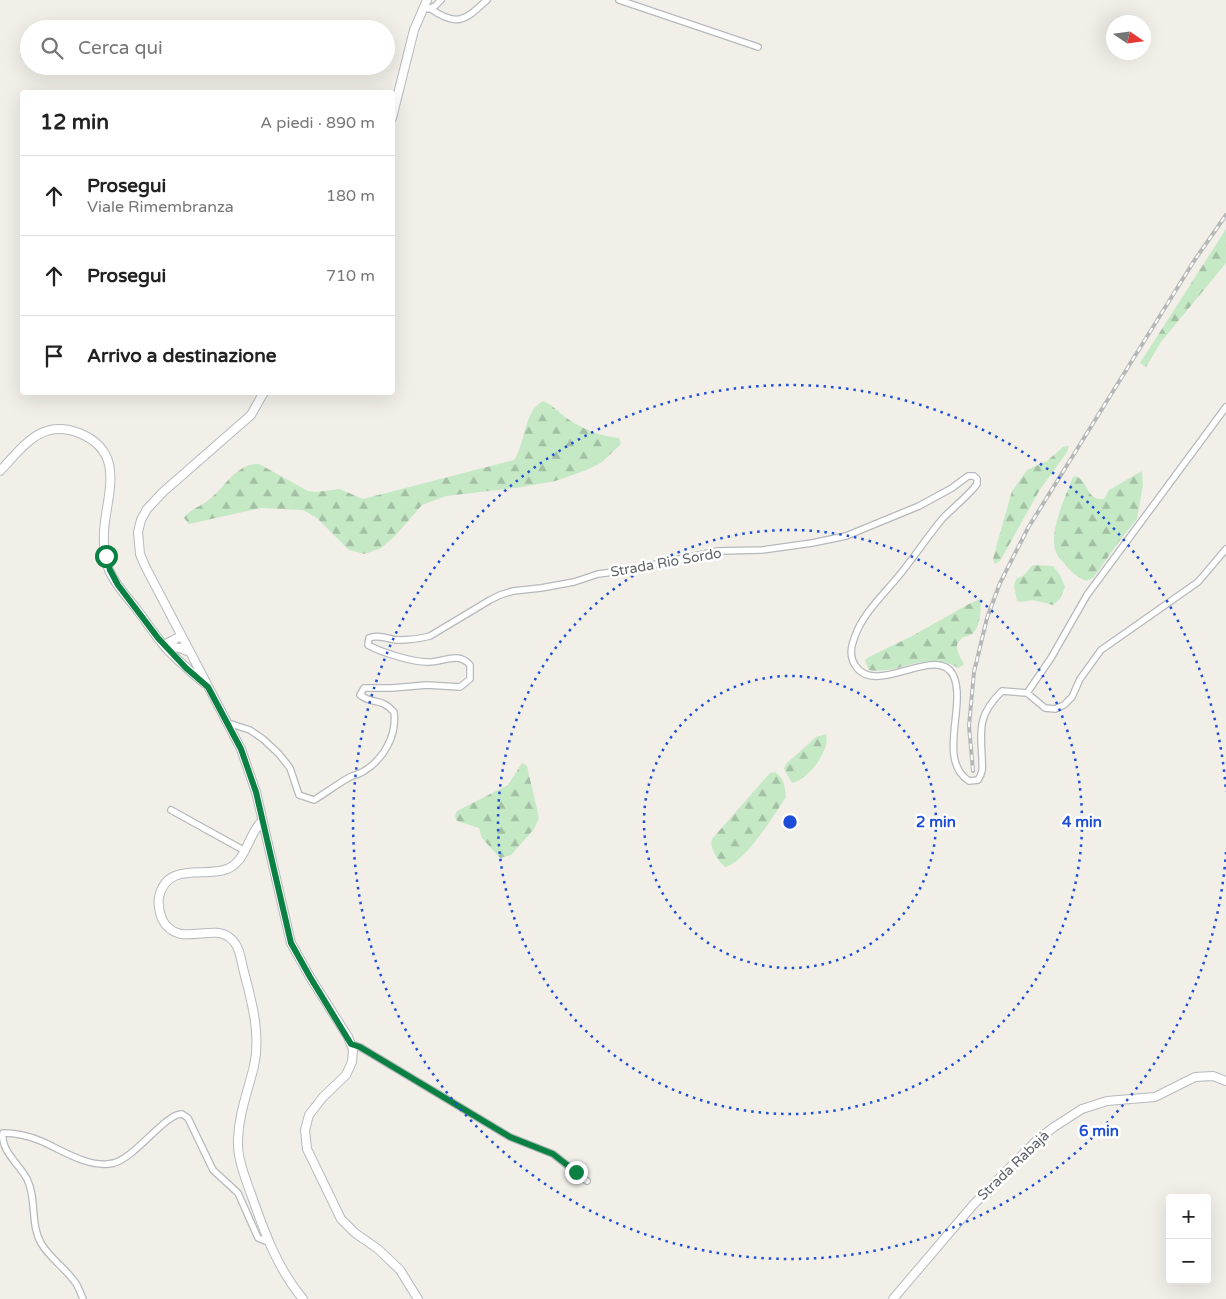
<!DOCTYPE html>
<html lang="it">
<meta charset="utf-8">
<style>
body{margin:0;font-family:"Varela Round",sans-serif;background:#f2f2f2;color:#222}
.controls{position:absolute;right:15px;bottom:15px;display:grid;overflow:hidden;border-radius:5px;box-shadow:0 5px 20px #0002}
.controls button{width:45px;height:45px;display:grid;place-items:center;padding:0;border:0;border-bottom:1px solid #e0e0e0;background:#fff;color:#222;font:25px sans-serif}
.compass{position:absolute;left:1106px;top:15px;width:45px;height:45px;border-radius:50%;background:#fff;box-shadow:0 5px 20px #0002;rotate:103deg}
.stop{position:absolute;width:15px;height:15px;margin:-11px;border:4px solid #0b8043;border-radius:50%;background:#fff}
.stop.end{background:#0b8043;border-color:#fff;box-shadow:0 1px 5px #0008}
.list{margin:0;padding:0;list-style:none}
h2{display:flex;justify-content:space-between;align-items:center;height:65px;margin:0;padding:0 20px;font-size:21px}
h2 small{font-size:16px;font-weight:400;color:#767676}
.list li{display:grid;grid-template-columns:32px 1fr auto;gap:15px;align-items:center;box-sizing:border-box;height:80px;padding:0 20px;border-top:1px solid #e0e0e0}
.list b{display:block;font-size:19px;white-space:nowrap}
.list p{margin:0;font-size:16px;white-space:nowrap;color:#767676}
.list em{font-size:16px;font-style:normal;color:#767676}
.icon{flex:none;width:28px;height:28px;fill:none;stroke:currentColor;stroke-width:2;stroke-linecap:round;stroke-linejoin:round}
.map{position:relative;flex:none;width:1226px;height:1299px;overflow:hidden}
.search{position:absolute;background:#fff;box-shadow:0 5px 20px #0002;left:20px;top:20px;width:375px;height:55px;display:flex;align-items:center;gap:12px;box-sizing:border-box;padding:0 18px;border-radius:28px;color:#767676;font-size:19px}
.panel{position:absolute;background:#fff;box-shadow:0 5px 20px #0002;left:20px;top:90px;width:375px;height:305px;border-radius:5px}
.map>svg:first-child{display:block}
.forest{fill:url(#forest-firs)}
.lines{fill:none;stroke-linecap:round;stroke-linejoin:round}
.street-casing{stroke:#b5b8bc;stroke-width:8}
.secondary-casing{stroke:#b6babf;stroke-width:10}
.street{stroke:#fff;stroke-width:5.5}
.secondary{stroke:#fff;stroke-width:8}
.rail-casing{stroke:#b6b7b8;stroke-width:4}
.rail{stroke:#fff;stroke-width:2;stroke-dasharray:5.5;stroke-linecap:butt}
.route{stroke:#0b8043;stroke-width:6}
.ring{fill:none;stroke:#1d4ed8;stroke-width:2.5;stroke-dasharray:2.5 5}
.labels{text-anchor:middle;stroke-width:5;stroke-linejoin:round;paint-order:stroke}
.street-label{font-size:14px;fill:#5f6368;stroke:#fff}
.centre{fill:#1d4ed8;stroke:#fff;stroke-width:2.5}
.ring-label{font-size:15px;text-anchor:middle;font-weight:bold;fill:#1d4ed8;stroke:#fff;stroke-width:5;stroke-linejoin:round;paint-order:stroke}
</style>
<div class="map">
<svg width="1226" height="1299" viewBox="0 0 1226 1299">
<defs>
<pattern id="forest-firs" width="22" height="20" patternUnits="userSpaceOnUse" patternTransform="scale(1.25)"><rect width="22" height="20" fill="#c5e8c5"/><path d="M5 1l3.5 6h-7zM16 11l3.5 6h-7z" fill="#a3c0a4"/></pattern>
</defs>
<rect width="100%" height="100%" fill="#f1efe8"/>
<!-- forest -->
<path class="forest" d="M1226,229v34l-65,79 -15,25 -6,-4z
M543,401c10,4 16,12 25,18 16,11 32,17 51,19l2,6 -19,18 -15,8 -32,11 -33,6 -76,9 -24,9 -28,32 -13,11 -16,6 -16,-4 -32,-32 -14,-8 -42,-2 -72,16 -5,-6c6,-9 14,-10 22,-16 17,-11 29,-39 53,-38l49,27 8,1 24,-3 23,10 151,-39c12,-17 9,-48 29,-59z
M1069,446l-2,6 -28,39 -39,70 -5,3 -2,-5 4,-15 15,-53 15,-21 20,-9 16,-14z
M1142,471l1,14 -6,34 -14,17 -30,42 -7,3c-9,-4 -15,-9 -21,-17 -3,-3 -8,-8 -9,-12 -8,-20 10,-56 17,-75l3,-1c14,7 10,25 28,23l5,-9z
M1033,565l20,1 7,9 5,12 -5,12 -7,6 -20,-5 -12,2 -4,-1 -3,-15 2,-7 7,-3z
M980,599c2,9 0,29 -8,35 -3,2 -8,2 -11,5 -9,7 -1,17 3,25l-5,4c-35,-19 -57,7 -90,2l-4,-10 4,-3 43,-21 57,-32z
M826,734c5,16 -18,46 -34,49l-8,-14 2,-5 30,-27z
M522,763l5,3 12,52 -5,11 -23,26 -11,3 -18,-20 -3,-10 -22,-7 -2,-5 2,-5 51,-26z
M775,772c9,6 10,15 11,25 -11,17 -42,67 -61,70 -7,-6 -16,-19 -13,-28l58,-66z"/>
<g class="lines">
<!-- street casing -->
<g class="street-casing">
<path id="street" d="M619,0l139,47
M428,9l7,-3 6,-6
M431,9c27,19 35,10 56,-9
M1027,693l24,-35 36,-63 139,-188
M228,723l22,7 13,9 16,15 11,14 9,27 15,5c12,-7 23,-16 36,-23 4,-2 10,-3 14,-6 20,-12 33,-36 30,-59 -13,-15 -21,-7 -34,-17l4,-7h28l35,-3 33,2 10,-8v-14c-12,-14 -26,-3 -41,-3 -14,1 -49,-10 -61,-17l1,-7c9,-4 18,1 28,2 11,0 22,-1 33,-4l60,-36 10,-5 13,-4 28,-3 33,-6 24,-8 31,-4 89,-19 44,-1 50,-7 34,-7 73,-30 33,-18 16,-12h6l3,3v5l-4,5c-9,10 -20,19 -30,29 -16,19 -30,41 -46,60 -15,18 -34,36 -42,58 -4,11 -6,20 0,29 20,34 84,-24 99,12 12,30 -17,83 15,104l9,-1c6,-9 4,-13 4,-23 -2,-31 -3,-43 20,-66l25,2 18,15 10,1 9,-4 8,-8 8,-18 21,-29 97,-68 28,-33
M171,810l74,41
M351,1044l9,3 150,90 43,17 34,27
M83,1299c-2,-5 -4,-10 -6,-14 -10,-16 -27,-26 -36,-42 -11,-19 -4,-44 -14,-64 -8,-15 -27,-29 -24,-46 13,0 26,3 38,8 21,9 48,28 73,22 22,-6 52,-50 68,-49l6,4 25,52 25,23 20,45 10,4"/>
</g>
<!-- secondary casing -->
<g class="secondary-casing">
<path id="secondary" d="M392,118l22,-88 13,-30
M264,392l-13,23 -88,77 -16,17 -6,11 -3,12 2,22 5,12 96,183 15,43 35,151 19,34 38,60 5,12 -1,13 -6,13 -23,22 -14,18 -4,15 2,19 34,70 14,14 23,16 22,21 18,29
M0,471c23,-24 41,-53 79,-38 43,17 31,53 26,88 -2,16 -2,34 4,49 6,14 17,26 26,37 10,13 19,27 30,40 12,13 25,24 39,36
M164,645l17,-9
M166,646l14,2 10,4
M262,821c-14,13 -15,40 -35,48 -22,9 -60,-8 -68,28 -1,7 0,14 3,22 16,31 50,3 68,19 10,7 11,23 14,34 8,30 17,63 10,94 -6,25 -15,47 -16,73 -1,19 7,38 13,55 13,37 26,74 52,105
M893,1299l80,-94 64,-65 17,-13 28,-18 25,-8 48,-4 40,-20 18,-1 13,5"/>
</g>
<!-- street -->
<use href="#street" class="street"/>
<!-- secondary -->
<use href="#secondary" class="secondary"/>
<!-- rail casing -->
<g class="rail-casing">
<path id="rail" d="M973,771l-4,-45 5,-54 13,-54 13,-35 28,-55 166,-267 32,-46"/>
</g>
<!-- rail -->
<use href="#rail" class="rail"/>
</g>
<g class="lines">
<!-- route -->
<path class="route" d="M106,556l4,14 8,15 40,53 28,30 22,19 33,62 15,43 35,151 19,34 41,67 9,3 150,90 43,17 23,18"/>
</g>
<!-- distance rings -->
<g class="ring">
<circle cx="790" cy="822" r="146"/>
<circle cx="790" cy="822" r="292"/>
<path d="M1226 852A437 437 0 1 1 1226 792"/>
</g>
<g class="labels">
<!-- street labels -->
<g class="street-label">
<text transform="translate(666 562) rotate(-10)" y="5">Strada Rio Sordo</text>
<text transform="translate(1013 1165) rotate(-44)" y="5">Strada Rabajà</text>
</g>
</g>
<circle cx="790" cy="822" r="8" class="centre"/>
<g class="ring-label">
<text x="936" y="827">2 min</text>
<text x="1082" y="827">4 min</text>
<text x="1099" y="1136">6 min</text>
</g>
</svg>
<div class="controls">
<button>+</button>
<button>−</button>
</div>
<svg class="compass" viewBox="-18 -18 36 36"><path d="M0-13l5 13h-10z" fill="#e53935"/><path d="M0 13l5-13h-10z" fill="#767676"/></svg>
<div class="stop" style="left:106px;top:556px"></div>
<div class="stop end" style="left:576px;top:1172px"></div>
<div class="search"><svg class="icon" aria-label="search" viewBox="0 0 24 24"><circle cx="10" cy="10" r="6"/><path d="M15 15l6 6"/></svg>Cerca qui</div>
<section class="panel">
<h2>12 min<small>A piedi · 890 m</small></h2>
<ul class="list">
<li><svg class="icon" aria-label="ahead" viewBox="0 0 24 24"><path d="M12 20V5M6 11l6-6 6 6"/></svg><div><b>Prosegui</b><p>Viale Rimembranza</p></div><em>180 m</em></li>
<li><svg class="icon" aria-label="ahead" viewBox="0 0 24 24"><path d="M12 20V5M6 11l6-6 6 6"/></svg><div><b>Prosegui</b></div><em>710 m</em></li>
<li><svg class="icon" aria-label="arrive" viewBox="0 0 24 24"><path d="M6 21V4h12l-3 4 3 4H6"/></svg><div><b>Arrivo a destinazione</b></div></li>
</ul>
</section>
</div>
